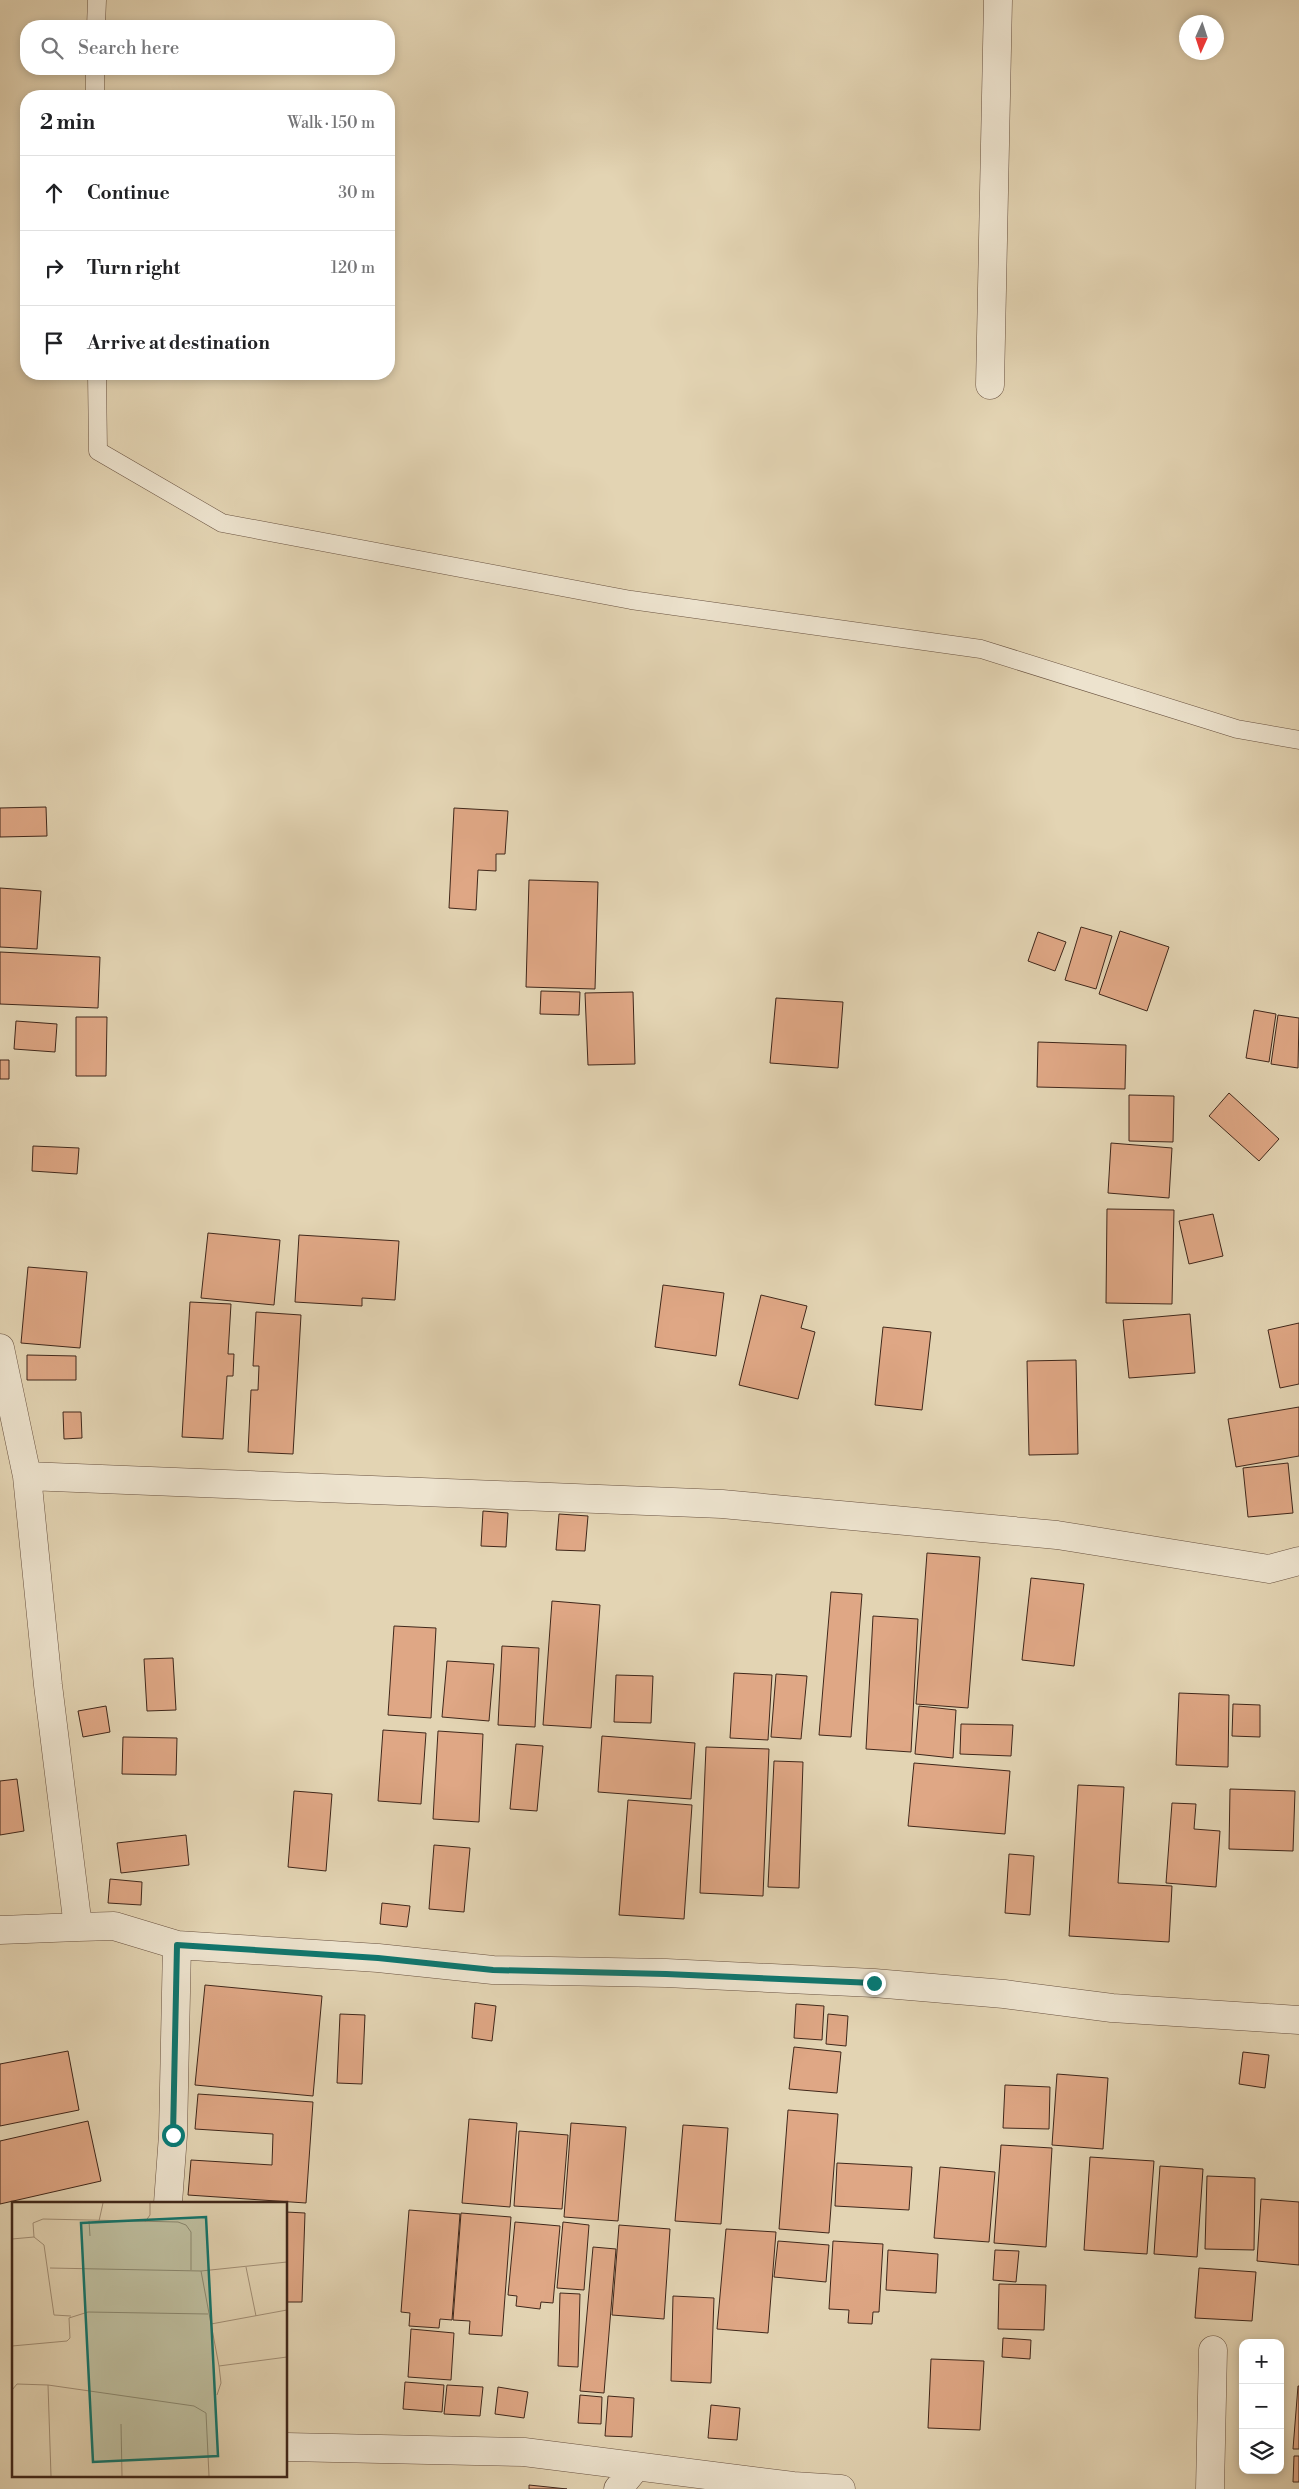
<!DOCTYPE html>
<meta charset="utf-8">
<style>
body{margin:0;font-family:"Libre Bodoni",serif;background:#f2f2f2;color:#202124}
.controls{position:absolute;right:15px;bottom:15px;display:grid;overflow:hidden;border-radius:10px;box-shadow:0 2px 8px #0003}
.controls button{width:45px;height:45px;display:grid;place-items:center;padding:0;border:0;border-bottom:1px solid #e0e0e0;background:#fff;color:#202124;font:25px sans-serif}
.compass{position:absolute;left:1179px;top:15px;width:45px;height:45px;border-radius:50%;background:#fff;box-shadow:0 2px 8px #0003;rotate:183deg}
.stop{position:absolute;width:15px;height:15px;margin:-11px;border:4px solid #0f766e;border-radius:50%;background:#fff}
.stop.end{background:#0f766e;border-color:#fff;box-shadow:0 1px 5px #0008}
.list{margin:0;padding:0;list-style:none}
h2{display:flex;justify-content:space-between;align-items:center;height:65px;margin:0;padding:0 20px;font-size:21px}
h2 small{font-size:16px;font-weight:400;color:#757577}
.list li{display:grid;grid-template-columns:32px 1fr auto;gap:15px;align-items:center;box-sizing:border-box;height:75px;padding:0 20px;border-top:1px solid #e0e0e0}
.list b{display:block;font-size:19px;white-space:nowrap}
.list em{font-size:16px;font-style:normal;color:#757577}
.icon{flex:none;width:28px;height:28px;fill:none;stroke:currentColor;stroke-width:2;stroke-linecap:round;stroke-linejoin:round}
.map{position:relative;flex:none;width:1299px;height:2489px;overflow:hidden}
.search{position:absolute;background:#fff;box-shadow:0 2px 8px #0003;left:20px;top:20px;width:375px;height:55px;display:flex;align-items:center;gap:12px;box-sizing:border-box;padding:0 18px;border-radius:20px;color:#757577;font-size:19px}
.panel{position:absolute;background:#fff;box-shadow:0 2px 8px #0003;left:20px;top:90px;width:375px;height:290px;border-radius:20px}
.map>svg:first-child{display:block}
.building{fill:#dfa785;stroke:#40271a}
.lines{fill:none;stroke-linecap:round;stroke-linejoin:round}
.service-casing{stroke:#695240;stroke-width:19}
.minor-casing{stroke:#695240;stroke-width:29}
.service{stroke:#ede3ce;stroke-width:18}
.minor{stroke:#ede3ce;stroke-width:28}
.route{stroke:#0f766e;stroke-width:6}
.inset-road{fill:none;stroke:#a28f76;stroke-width:1}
.view{fill:#0f766e;fill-opacity:0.15;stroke:#0f766e;stroke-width:2.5}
.inset-edge{fill:none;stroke:#40271a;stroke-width:2.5}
</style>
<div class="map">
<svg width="1299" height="2489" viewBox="0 0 1299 2489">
<rect width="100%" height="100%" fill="#e3d4b3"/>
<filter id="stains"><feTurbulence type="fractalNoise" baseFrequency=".004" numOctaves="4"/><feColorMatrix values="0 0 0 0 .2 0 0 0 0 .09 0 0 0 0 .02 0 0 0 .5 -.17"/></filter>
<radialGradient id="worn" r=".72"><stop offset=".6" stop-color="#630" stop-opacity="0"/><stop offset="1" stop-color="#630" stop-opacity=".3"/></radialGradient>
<!-- building -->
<path class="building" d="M46,807l1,29 -47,1v-29z
M454,808l54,3 -3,43h-9v17l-18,-1 -2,40 -27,-2z
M529,880l69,2 -3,107 -69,-2z
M0,888l41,3 -4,58 -37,-2z
M1081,927l31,9 -16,53 -31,-9z
M1120,931l49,16 -22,64 -48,-17z
M1038,932l28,10 -11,29 -27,-10z
M0,952l100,5 -2,51 -98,-4z
M541,991l39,1 -1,23 -39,-1z
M633,992l2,72 -47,1 -3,-72z
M776,998l67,4 -5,66 -68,-5z
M1254,1010l22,4 -7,48 -23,-4z
M1278,1015l21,3 -1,50 -27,-4z
M76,1017h31l-1,59h-30z
M16,1021l41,3 -2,28 -41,-3z
M1038,1042l88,3 -1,44 -88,-2z
M0,1060h9v19h-9z
M1229,1093l50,46 -20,22 -50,-45z
M1129,1095l45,1 -1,46 -44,-1z
M1111,1143l61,5 -3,50 -61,-5z
M33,1146l46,2 -2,26 -45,-3z
M1107,1209l67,1 -2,94 -66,-1z
M1213,1214l10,42 -34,8 -10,-43z
M208,1233l72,7 -6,65 -73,-7z
M299,1235l100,6 -4,59 -33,-2v8l-67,-4z
M28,1267l59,5 -7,76 -59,-5z
M663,1285l61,8 -8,63 -61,-9z
M761,1295l46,11 -6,22 14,4 -17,67 -59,-14z
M190,1302l41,2 -3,50h6l-1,22h-6l-4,63 -41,-2z
M256,1312l45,3 -8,139 -45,-2 3,-62h7l1,-24h-6z
M1190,1314l5,59 -66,5 -6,-58z
M1299,1323v61l-19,4 -12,-58z
M883,1327l48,5 -9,78 -47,-5z
M27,1355l49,1v24h-49z
M1076,1360l2,94 -49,1 -2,-94z
M1299,1407v49l-63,11 -8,-48z
M63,1412h18l1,26 -18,1z
M1288,1463l5,50 -45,4 -5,-49z
M483,1511l25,2 -2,34 -25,-1z
M559,1514l29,2 -3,35 -29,-1z
M927,1553l53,4 -12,151 -52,-4z
M1031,1578l53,6 -10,82 -52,-6z
M831,1592l31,2 -11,143 -32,-2z
M552,1601l48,4 -9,123 -48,-3z
M873,1616l45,3 -7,133 -45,-3z
M394,1626l42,2 -5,90 -43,-3z
M502,1646l37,2 -4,79 -37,-2z
M173,1658l3,52 -29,1 -3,-52z
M447,1661l47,3 -5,57 -47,-4z
M734,1673l38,2 -4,65 -38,-2z
M776,1674l31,2 -6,63 -30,-2z
M616,1675l37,1 -2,47 -37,-1z
M1179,1693l50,2 -1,72 -52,-2z
M1233,1704l27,1v32l-28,-1z
M106,1706l4,26 -27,5 -5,-26z
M919,1706l37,4 -3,48 -38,-4z
M961,1724l52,1 -2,31 -51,-2z
M383,1730l43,3 -5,71 -43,-3z
M438,1731l45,3 -4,88 -46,-3z
M602,1736l93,7 -4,56 -93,-7z
M123,1737l54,1 -1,37 -54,-1z
M516,1744l27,2 -6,65 -27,-2z
M706,1747l63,2 -6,147 -63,-3z
M774,1761l29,1 -4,126 -31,-1z
M914,1763l96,8 -5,63 -97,-8z
M17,1779l7,52 -24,4v-54z
M1078,1785l46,2 -6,96 54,3 -3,56 -100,-6z
M1230,1789l65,2 -2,60 -64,-2z
M294,1791l38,3 -6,77 -38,-4z
M628,1800l64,5 -8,114 -65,-4z
M1172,1803l24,1 -2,25 26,2 -4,56 -50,-4z
M186,1835l3,30 -68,8 -4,-30z
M434,1845l36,3 -6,64 -35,-3z
M1009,1854l25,2 -4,59 -25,-2z
M110,1879l32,3 -1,23 -33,-2z
M382,1903l28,3 -3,21 -27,-3z
M205,1985l117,11 -9,100 -118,-11z
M475,2003l21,3 -4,35 -20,-3z
M796,2004l28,2 -2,34 -28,-2z
M340,2014l25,1 -3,69 -25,-1z
M828,2014l20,2 -2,30 -20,-2z
M794,2047l47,5 -4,41 -48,-4z
M68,2051l11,59 -79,16v-62z
M1243,2052l26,3 -4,33 -26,-4z
M1057,2074l51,4 -5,71 -51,-4z
M1005,2085l45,2 -1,42 -46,-1z
M198,2094l115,8 -7,101 -118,-8 3,-35 81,5 1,-31 -78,-5z
M788,2110l50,4 -9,119 -50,-4z
M469,2119l48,4 -7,84 -48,-4z
M88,2121l13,60 -101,23v-63z
M571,2123l55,4 -8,94 -54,-4z
M683,2125l45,3 -7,96 -46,-3z
M519,2131l49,4 -6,74 -48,-3z
M1001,2145l51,3 -6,99 -52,-4z
M1090,2157l64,4 -7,93 -63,-4z
M837,2163l75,4 -3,43 -74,-4z
M1160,2166l43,3 -6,88 -43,-3z
M940,2167l55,5 -6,70 -55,-4z
M1207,2176l48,2 -1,72 -49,-1z
M1261,2199l38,3v63l-42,-4z
M409,2210l51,4 -8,106 -12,-1 -1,9 -30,-2 1,-13 -9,-1z
M286,2212l19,1 -3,89h-16z
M461,2213l50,4 -9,119 -33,-2 1,-13 -17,-1z
M515,2222l45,4 -7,77 -12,-1 -1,7 -24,-3 1,-10 -9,-1z
M563,2222l26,3 -5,65 -27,-2z
M619,2225l51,4 -6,90 -52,-4z
M726,2229l50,3 -8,101 -51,-4z
M778,2241l51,4 -3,37 -52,-5z
M833,2241l50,3 -4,68h-6l-1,12 -24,-1 1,-13 -20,-1z
M593,2247l23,2 -12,144 -24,-2z
M888,2250l50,4 -2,39 -50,-3z
M995,2250l24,1 -3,31 -23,-2z
M1199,2268l57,4 -4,49 -57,-3z
M999,2284l47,1 -2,45 -46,-1z
M560,2293l20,1 -2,73 -20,-1z
M673,2296l41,2 -3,85 -40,-2z
M411,2329l43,4 -3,47 -43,-3z
M1003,2338l28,2 -1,19 -28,-2z
M931,2359l53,2 -4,69 -52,-2z
M405,2382l39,3 -2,27 -39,-3z
M447,2385l36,2 -3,29 -36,-2z
M1298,2386h1v63h-6z
M498,2387l30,5 -4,26 -29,-4z
M580,2395l22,2 -1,27 -23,-1z
M608,2396l26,2 -2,39 -27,-1z
M711,2405l29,3 -3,32 -29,-2z
M1294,2456h5v26h-6z
M529,2485l38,4h-38z"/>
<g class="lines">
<!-- service casing -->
<g class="service-casing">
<path id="service" d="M96,26l1,-26
M95,96v-27
M97,374l1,77 124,72 409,77 350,49 256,80 62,11"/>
</g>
<!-- minor casing -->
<g class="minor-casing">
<path id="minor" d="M990,385l8,-385
M0,1348l27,128 21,209 30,242 36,-1 63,19 201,13 115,12 173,3 208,10 130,11 108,14 187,12
M27,1476l695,28 335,31 212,34 30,-8
M0,1930l78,-3
M168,2203l5,-68 4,-190
M286,2447l238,5 269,34 48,3
M618,2489l18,-22
M1210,2489l3,-139"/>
</g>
<!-- service -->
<use href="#service" class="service"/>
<!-- minor -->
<use href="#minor" class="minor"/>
</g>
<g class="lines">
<!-- route -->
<path class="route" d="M173,2135l4,-190 201,13 115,12 173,4 208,9"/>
</g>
<!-- overview -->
<g transform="translate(12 2202)">
<rect width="275" height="275" fill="#e3d4b3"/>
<path class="inset-road" d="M77,19l1,15M87,19l4,-18M133,20l5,-7v-12M22,35l-1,-14 10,-4 135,3 8,3 5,7v38M0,37l22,-2 10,8 10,70 17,1M234,65l10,49M38,66l151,3 18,95 2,17 -4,12M189,69l86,-9M199,122l76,-14M0,144l55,-5 3,-3 -1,-20 19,-6 120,2M207,164l68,-9M36,183l146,21 12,7 3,63M0,188l5,-6 31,1 3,91M109,222l1,52"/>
<path class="view" d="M194,15l12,239 -125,6 -12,-239z"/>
<rect width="275" height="275" class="inset-edge"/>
</g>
<rect width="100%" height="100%" filter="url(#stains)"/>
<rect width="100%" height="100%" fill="url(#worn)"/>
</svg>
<div class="controls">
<button>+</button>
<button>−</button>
<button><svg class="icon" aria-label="layers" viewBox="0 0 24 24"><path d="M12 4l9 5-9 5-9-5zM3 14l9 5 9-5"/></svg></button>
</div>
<svg class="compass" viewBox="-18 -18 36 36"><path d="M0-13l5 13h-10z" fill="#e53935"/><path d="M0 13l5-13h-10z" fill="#757577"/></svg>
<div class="stop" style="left:173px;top:2135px"></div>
<div class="stop end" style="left:874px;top:1983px"></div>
<div class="search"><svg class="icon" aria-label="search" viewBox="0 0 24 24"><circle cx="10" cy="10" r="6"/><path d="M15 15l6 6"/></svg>Search here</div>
<section class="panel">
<h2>2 min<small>Walk · 150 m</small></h2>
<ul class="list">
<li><svg class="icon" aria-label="ahead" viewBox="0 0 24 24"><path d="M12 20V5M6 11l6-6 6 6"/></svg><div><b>Continue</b></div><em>30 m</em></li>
<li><svg class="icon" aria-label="right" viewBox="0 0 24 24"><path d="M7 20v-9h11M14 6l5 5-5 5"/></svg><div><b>Turn right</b></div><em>120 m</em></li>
<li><svg class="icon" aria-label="arrive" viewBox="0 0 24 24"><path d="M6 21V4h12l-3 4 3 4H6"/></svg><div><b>Arrive at destination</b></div></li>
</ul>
</section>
</div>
